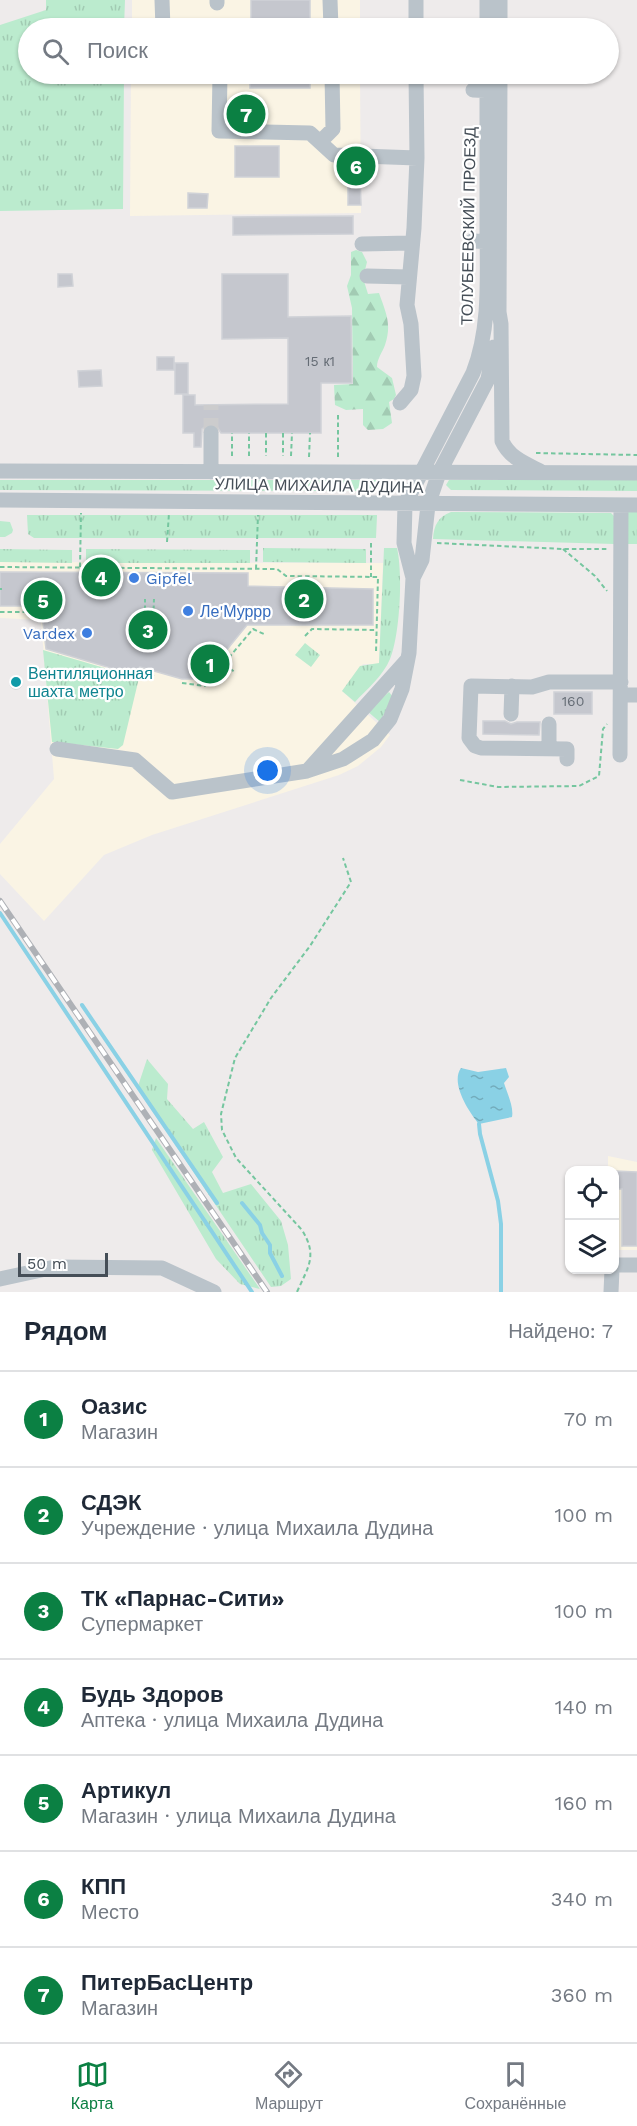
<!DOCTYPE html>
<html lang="ru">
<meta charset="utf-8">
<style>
body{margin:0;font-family:"Work Sans",sans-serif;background:#f6f6f7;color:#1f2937}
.controls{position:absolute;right:18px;bottom:18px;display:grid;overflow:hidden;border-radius:12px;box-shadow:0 2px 4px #0004}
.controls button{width:54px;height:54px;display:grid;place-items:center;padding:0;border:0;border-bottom:2px solid #e0e1e3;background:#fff;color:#1f2937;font:30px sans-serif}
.scale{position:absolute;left:18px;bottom:15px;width:90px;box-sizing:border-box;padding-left:6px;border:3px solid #454e57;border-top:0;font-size:16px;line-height:21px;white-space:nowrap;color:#454e57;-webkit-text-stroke:4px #fff;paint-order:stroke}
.you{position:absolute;left:268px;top:771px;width:21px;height:21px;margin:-15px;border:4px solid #fff;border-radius:50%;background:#1a73e8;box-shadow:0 0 0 9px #1a73e833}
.badge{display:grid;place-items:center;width:39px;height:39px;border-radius:50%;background:#0b8043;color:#fff;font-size:20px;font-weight:700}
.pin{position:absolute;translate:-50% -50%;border:3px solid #fff;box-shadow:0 2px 6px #0006}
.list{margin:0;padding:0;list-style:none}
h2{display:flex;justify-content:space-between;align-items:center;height:78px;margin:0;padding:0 24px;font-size:26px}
h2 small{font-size:20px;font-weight:400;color:#747a83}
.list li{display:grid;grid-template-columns:39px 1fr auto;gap:18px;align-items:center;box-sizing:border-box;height:96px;padding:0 24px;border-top:2px solid #e0e1e3}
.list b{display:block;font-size:22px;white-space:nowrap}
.list p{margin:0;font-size:20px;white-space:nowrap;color:#747a83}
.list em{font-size:20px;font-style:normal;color:#747a83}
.icon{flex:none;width:33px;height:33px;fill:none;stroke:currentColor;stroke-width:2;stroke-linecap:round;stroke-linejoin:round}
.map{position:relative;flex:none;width:637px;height:1292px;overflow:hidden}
.search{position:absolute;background:#fff;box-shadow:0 2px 4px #0004;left:18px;right:18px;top:18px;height:66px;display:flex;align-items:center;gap:15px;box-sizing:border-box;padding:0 21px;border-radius:33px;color:#747a83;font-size:22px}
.sheet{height:750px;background:#fff}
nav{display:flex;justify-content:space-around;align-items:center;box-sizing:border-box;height:84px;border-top:2px solid #e0e1e3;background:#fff;font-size:16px;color:#747a83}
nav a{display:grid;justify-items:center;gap:3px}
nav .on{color:#0b8043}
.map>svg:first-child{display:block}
.commercial{fill:#faf4e4}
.grass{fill:url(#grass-tufts)}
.forest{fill:url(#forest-firs)}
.water{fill:url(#water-ripples)}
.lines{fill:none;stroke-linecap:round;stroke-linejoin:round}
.stream{stroke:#8ad1e5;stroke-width:4}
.building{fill:#c5c7ce;stroke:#d0d2d7;stroke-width:1.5}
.minor-tunnel{stroke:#cccccd;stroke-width:15;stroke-dasharray:15 8;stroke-linecap:butt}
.path{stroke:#75c69f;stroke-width:2;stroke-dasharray:4.5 3;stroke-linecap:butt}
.minor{stroke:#bac3ca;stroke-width:15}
.rail-casing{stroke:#aeb1b6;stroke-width:6}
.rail{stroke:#fff;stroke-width:4;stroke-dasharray:11;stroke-linecap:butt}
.shop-dot{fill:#3f7fe0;stroke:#fff;stroke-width:2}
.culture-dot{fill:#0f9aa8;stroke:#fff;stroke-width:2}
.labels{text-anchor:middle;stroke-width:4.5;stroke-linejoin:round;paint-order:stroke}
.number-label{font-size:14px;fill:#656c75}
.street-label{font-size:16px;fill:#454e57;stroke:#fff}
.shop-label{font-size:16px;fill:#366cbe;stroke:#fff;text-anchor:start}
.culture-label{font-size:16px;fill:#0d838f;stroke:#fff;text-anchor:start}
</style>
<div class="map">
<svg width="637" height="1292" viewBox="0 0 637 1292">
<defs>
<pattern id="grass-tufts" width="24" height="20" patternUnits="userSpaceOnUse" patternTransform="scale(1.5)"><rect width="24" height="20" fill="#bbebce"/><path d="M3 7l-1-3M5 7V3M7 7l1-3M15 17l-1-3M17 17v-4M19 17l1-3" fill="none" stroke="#a2cbb3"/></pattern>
<pattern id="forest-firs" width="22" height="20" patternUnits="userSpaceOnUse" patternTransform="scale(1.5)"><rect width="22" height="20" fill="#bbebce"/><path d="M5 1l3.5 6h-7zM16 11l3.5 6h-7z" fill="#a2cbb3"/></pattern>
<pattern id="water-ripples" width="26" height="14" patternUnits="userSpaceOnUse" patternTransform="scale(1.5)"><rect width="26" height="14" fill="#8ad1e5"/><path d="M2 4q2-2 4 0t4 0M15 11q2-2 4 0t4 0" fill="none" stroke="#73acbc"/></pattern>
</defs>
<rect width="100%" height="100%" fill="#eeebeb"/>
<!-- commercial -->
<path class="commercial" d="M132,0h228v28h-228z
M131,74h229l1,139 -231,3z
M0,562l383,1 -4,101h-16l-21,27 48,44 -9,12 -23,19 -19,9 -187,60 -48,20 -60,66 -44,-47v-30l54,-65 -13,-159 -41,-2z
M608,1156l29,6v88h-22l-1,-80h-6z"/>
<!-- grass -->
<path class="grass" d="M46,0h79l-1,28h-96v46h96l-1,135 -123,2v-186l46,-15z
M0,480h377v11l-377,-1z
M449,480h188v11l-186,-1 -5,-5z
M451,512l160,1 3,3v28l-181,-5c1,-14 5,-22 18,-27z
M628,512h9v32h-12z
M27,515h350v1l-1,22h-342l-6,-4z
M0,521l10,1 3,8 -1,3 -7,4h-5z
M263,548l103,1v14l-103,-1z
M384,548h13c6,25 3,87 -7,111 -7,17 -23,30 -35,43l-13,-11 18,-25 19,-3z
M0,549l72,1v13l-72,-1z
M86,549l164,1v13h-164z
M305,643l15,12 -9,12 -16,-12z
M43,650l96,28 -16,67 -5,4 -66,-7z
M389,692l4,5 -13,25 -13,-11z
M147,1059l21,25 -1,15 26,30 11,-7 19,35 -11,15 11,21 28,-9 30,37 7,24 3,34 -10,7 -10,1 -73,-108 -60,-93z
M156,1138l104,151 -20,-5 -24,-25 -64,-109z"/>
<!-- forest -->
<path class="forest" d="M356,250l6,2 5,10 -4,16 5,16 11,-1c7,20 13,31 6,52 -3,8 -8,14 -8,22l15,11 4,17 -2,4 -5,3 3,21 -9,6 -15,1 -5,-5v-16l-17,1 -11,-5 -1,-20 19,-1 -1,-76 -5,-22 4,-11v-23z"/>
<!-- water -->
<path class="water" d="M461,1068l17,4 28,-4 3,9 -5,6c3,10 10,24 8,34l-33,7c-10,-12 -29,-41 -18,-56z"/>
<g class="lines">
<!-- stream -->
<path class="stream" d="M0,913l252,379
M82,1005l135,198
M479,1124l1,10 18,67 3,23v68
M242,1203l18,22 2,8 8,12v8l12,23"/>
</g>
<!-- building -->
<path class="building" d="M251,0h59v28h-59z
M250,74h60v14h-60z
M235,146h44v31h-44z
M348,172h12l1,33h-13z
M188,193l20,1 -1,14h-19z
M353,216v18l-120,1v-18z
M58,274h14l1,12 -15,1z
M222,274h66v43l63,-1 1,67h-31v50h-100l-5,-8 -6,-2 -8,6 -1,18h-7v-14h-11v-38h12v10l93,-1v-66l-66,1z
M157,357h17v13h-17z
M175,363h13v31h-13z
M101,370l1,16 -23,1 -1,-16z
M0,572l248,1v13l125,3v36h-126l-44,54h-21l-42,-12 -2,9 -92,-27 -5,-43h-41z
M10 683a6 6 0 1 1 12 0a6 6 0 1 1-12 0Z
M554,692h38v22h-38z
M483,721h22l6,3 6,-2h23l-1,13 -56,-1z
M615,1171l22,1v74h-15v-57h-7z"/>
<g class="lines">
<!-- minor-tunnel -->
<path class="minor-tunnel" d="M211,433v-28"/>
<!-- path -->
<path class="path" d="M266,433v23
M283,433v23
M536,453l101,2
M232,456v-23
M249,456v-23
M291,456l1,-23
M309,457l1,-24
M338,457v-42
M167,542l2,-29
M371,543v34
M437,543l126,6h45
M563,549l32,27 12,15
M0,567l277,2 9,7 92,1 -2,76
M80,567l1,-54
M256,569l2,-54
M0,589h2
M0,612h42
M145,625v-26
M153,625l1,-26
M305,636l7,-7 64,1
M224,664l12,9
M139,672l15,4
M182,683l23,3 48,-57 13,6
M460,780l38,7 81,-1 20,-10 4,-47 4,-5
M297,1292c11,-25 21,-36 5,-62l-66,-72 -14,-28 -1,-16 14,-56 36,-60 39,-52 41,-64 -8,-24"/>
<!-- minor -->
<path class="minor" d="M162,0l1,28
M217,0v3
M330,0l1,28
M416,0v28
M487,28v-28
M500,28v-28
M220,74l-1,57 91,2 24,22 83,3
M500,74l-1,238 2,12 1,117c7,16 22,22 38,30
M473,90l24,1
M320,142l13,-13 -1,-55
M472,241l25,1
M362,244l49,-1
M367,276l41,1
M400,403l11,-13 3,-14 -3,-52 -4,-19 7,-77 3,-70 -1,-84
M0,471l637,2
M211,472v-39
M0,500l637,5
M413,578l9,-18 6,-55 11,-32 49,-94 6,-32
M621,695h16
M511,714l1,-28
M549,724v25
M57,749l78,11 37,32 135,-21 36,-12 30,-19 17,-21 12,-30 7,-36 4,-75 -9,-35 1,-39 68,-131c18,-46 14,-98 14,-147 0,-51 0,-102 0,-152
M620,755l1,-250
M567,759v-10l-86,-1 -6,-2 -6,-8 2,-52 61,1 17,-5h72
M309,769l98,-109
M614,1265h23
M0,1279l55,-12 107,1 52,24
M611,1292l1,-22"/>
<!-- rail casing -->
<g class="rail-casing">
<path id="rail" d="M0,901l267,391"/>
</g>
<!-- rail -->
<use href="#rail" class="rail"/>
</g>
<!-- markers -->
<g class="shop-dot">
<circle cx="134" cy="578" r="6"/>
<circle cx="188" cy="611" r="6"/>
<circle cx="87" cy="633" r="6"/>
</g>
<circle class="culture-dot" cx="16" cy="682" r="6"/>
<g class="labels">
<!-- number labels -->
<g class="number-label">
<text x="320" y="366">15 к1</text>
<text x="573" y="706">160</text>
</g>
<!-- street labels -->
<g class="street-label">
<text transform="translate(468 226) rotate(-89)" y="6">ТОЛУБЕЕВСКИЙ ПРОЕЗД</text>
<text transform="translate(319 485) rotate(1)" y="6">УЛИЦА МИХАИЛА ДУДИНА</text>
</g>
<!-- shop labels -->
<g class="shop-label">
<text x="146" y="584">Gipfel</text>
<text x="200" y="617">Ле'Муррр</text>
<text x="75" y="639" text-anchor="end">Vardex</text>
</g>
<!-- culture labels -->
<g class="culture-label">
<text x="28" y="679">Вентиляционная<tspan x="28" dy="18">шахта метро</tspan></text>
</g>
</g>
</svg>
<div class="controls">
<button><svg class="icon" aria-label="locate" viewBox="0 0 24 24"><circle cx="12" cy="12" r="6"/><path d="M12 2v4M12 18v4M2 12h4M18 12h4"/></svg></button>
<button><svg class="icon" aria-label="layers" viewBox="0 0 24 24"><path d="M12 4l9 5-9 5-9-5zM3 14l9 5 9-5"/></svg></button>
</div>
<div class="scale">50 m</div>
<div class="you"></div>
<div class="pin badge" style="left:210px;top:664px">1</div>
<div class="pin badge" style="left:304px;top:599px">2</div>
<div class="pin badge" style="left:148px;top:630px">3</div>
<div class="pin badge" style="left:101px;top:577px">4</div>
<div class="pin badge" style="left:43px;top:600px">5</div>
<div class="pin badge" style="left:356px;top:166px">6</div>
<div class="pin badge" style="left:246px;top:114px">7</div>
<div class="search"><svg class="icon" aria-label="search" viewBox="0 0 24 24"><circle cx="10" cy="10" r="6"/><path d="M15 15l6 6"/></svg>Поиск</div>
</div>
<section class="sheet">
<h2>Рядом<small>Найдено: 7</small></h2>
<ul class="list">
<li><span class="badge">1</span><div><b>Оазис</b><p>Магазин</p></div><em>70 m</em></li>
<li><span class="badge">2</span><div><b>СДЭК</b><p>Учреждение · улица Михаила Дудина</p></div><em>100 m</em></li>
<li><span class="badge">3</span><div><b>ТК «Парнас-Сити»</b><p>Супермаркет</p></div><em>100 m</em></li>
<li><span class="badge">4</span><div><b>Будь Здоров</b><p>Аптека · улица Михаила Дудина</p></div><em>140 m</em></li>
<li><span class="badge">5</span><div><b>Артикул</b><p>Магазин · улица Михаила Дудина</p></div><em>160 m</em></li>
<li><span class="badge">6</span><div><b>КПП</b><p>Место</p></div><em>340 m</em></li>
<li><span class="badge">7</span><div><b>ПитерБасЦентр</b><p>Магазин</p></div><em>360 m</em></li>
</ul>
</section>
<nav>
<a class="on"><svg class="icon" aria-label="map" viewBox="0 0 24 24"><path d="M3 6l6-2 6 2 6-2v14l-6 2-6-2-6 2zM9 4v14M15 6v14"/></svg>Карта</a>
<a><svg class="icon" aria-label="directions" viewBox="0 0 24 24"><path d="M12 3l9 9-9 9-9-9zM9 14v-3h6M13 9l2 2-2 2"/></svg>Маршрут</a>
<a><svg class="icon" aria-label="saved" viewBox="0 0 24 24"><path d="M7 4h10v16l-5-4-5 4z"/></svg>Сохранённые</a>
</nav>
